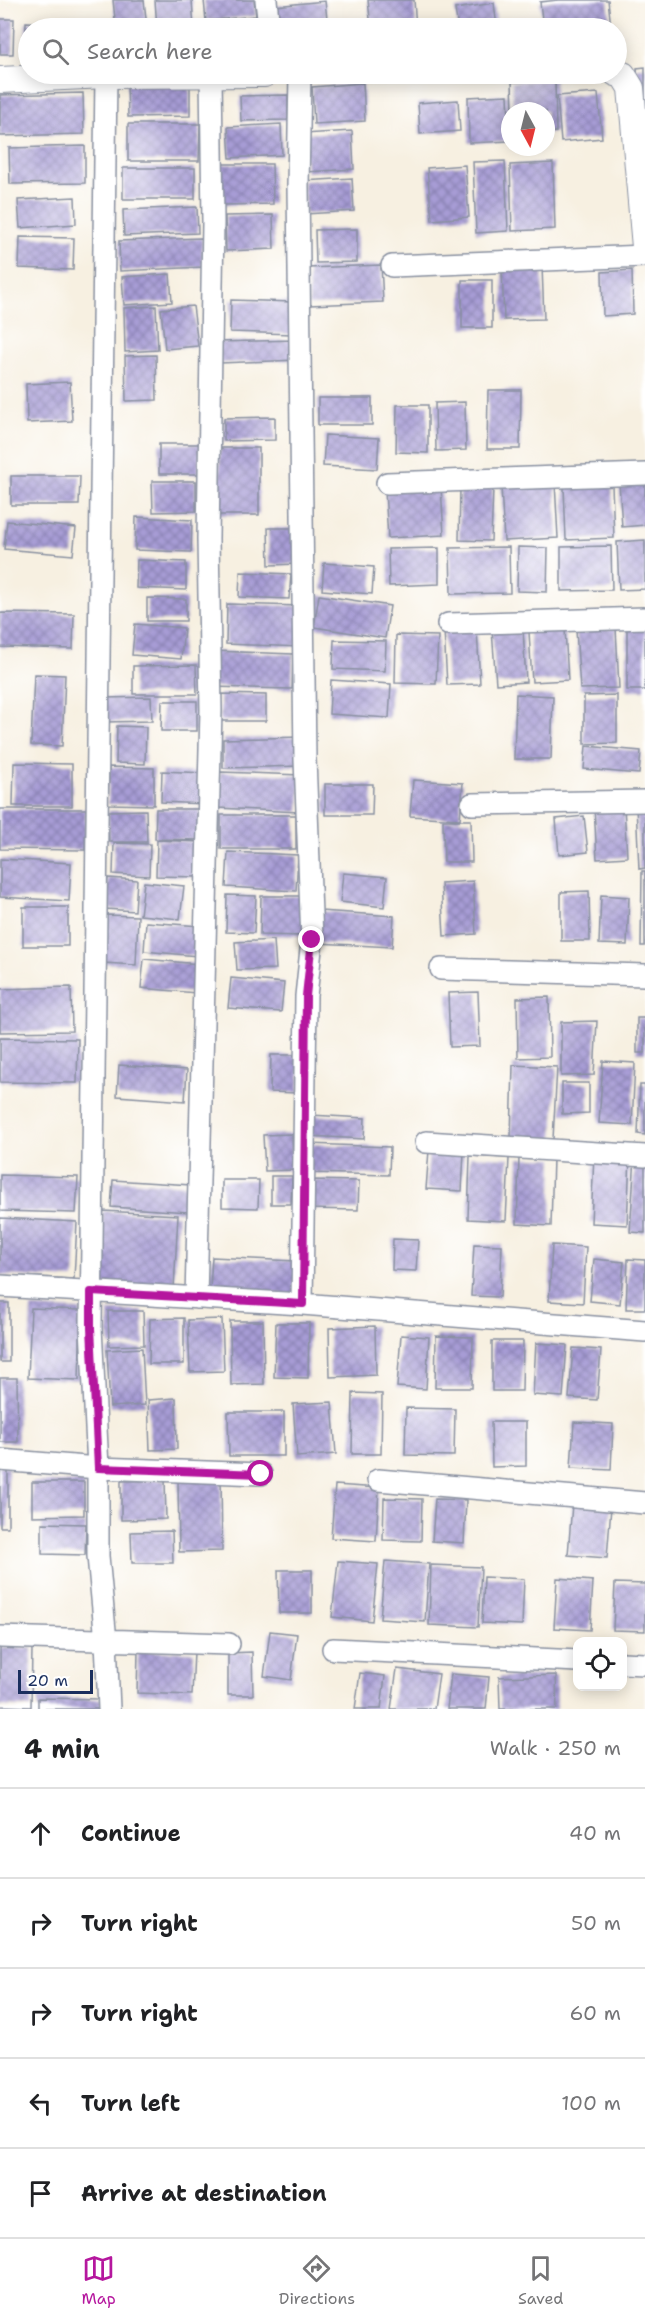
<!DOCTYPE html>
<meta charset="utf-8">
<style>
body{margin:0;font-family:"Shantell Sans",sans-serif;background:#f6f6f6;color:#202124}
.controls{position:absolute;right:18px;bottom:18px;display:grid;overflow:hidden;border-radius:12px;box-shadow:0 3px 15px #0003}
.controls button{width:54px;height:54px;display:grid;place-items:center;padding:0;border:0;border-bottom:2px solid #e0e0e0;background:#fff;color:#202124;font:30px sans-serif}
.compass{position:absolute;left:501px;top:102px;width:54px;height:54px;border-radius:50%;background:#fff;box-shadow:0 3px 15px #0003;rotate:173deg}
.scale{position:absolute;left:18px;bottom:15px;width:75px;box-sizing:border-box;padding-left:6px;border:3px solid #1b2f5e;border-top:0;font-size:16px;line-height:21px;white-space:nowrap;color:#1b2f5e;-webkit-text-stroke:4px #fff;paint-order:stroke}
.stop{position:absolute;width:18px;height:18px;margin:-14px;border:4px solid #b5179e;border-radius:50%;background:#fff}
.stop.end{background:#b5179e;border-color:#fff;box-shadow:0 2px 6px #0008}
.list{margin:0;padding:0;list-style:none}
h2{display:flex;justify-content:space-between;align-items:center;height:78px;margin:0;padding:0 24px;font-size:26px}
h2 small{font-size:20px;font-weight:400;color:#757577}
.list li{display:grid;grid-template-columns:39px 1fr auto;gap:18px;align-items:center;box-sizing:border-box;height:90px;padding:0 24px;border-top:2px solid #e0e0e0}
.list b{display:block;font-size:22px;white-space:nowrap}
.list em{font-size:20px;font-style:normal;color:#757577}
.icon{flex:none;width:33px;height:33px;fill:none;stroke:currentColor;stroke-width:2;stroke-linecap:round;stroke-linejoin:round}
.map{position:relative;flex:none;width:645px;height:1709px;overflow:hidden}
.search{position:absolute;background:#fff;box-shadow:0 3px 15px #0003;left:18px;right:18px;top:18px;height:66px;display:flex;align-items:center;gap:15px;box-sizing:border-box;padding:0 21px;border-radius:33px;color:#757577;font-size:22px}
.sheet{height:528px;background:#fff}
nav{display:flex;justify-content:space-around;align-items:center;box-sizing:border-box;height:84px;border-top:2px solid #e0e0e0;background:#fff;font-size:16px;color:#757577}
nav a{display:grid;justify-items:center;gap:3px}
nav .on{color:#b5179e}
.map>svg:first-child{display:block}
.building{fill:url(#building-cross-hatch)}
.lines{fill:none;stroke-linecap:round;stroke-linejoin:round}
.minor-casing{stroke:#8990a0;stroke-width:24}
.tertiary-casing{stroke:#8990a0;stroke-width:28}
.minor{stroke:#fff;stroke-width:21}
.tertiary{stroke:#fff;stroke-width:26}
.route{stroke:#b5179e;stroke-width:8}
</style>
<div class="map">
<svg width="645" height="1709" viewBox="0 0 645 1709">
<defs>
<pattern id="building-cross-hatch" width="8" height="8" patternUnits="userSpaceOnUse" patternTransform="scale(1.5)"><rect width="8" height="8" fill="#a79cd5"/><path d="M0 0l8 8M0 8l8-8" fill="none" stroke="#8780b0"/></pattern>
</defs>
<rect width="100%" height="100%" fill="#fff"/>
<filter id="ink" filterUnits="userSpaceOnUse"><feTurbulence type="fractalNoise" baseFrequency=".0167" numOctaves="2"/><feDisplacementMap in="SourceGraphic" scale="12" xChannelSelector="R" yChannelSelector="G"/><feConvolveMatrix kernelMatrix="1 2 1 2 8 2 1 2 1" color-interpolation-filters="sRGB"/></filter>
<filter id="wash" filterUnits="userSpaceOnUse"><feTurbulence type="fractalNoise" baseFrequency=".008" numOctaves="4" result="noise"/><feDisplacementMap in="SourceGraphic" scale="24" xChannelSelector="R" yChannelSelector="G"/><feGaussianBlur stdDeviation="1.35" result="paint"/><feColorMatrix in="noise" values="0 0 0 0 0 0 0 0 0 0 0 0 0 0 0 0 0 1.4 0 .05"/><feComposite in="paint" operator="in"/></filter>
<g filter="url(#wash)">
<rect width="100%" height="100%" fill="#f7f0e1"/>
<g id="blocks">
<!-- building -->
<path class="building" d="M113,0h31l3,28h-31z
M155,0h37l2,28h-37z
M204,0h50l2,16 -50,5z
M368,0h46l2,28h-45z
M558,0h50l3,27 -68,1 -3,-26z
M325,1l3,27h-51l-2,-22z
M494,3l3,25h-39l-3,-19z
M0,19h14l-1,35h-13z
M26,22l46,2 -1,4h-43v27h-3z
M256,23l1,5h-24v-1z
M645,67v51l-5,1 -3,-51z
M555,80l1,52 -10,1v-22h-33l-1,-29z
M190,83v33l-62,1 -1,-33z
M363,83l2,38 -51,3 -2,-37z
M83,93l1,41 -84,2v-41z
M598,93l4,45 -41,4 -4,-46z
M288,95v25l-47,1 -1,-25z
M508,95l2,46 -41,2 -1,-46z
M458,100l2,31 -40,3 -2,-31z
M128,124h72l-1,37h-71z
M281,124l1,31 -52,3 -2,-31z
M352,131l2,38 -48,3 -3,-38z
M85,146v37l-75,1 -1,-36z
M505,161l3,70 -32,2 -3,-71z
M553,163l2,66 -43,2 -2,-66z
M219,164h53l1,40 -54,1z
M465,165l4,52 -37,3 -5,-52z
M123,168h72v31h-72z
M352,178l2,33 -49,3 -2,-33z
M75,197l1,27 -56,4 -2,-28z
M197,207l1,26 -74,3 -1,-26z
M273,215l1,34 -48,2 -1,-35z
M357,229v33l-41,1 -1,-33z
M20,237l54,1 -1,32 -54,-2z
M202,238l1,29 -83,4 -1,-30z
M381,265l2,37 -74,3 -1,-37z
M542,266l2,53 -40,1 -2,-52z
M632,270l1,44 -30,2 -1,-44z
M170,274l2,28 -48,3 -2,-28z
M462,280h30v48h-30z
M231,300l62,2 -1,32 -62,-2z
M156,306l2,44 -33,2 -1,-44z
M193,306l5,40 -33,3 -4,-40z
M297,340l1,20 -78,3 -1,-21z
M156,355l1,45 -31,1 -1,-45z
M70,382l2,39 -45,2 -1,-39z
M488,390h33l-1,59h-33z
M318,398h54v27h-54z
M465,402l1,48 -30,1 -1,-48z
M397,405h31v48l-32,-1z
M275,417v23l-51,1v-23z
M325,435l54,3 -2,31 -54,-3z
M159,444h41l-1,30h-40z
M220,448h39v67h-40z
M11,476h69l-1,29h-68z
M645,480v45l-23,2 -3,-45z
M152,481h44v30l-43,1z
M555,482l3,56 -54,3 -3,-55z
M612,485l2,53 -48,2 -2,-53z
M441,487l3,48 -56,3 -3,-47z
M460,487l33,1 -2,53 -32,-1z
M136,517l56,3 -1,32 -56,-2z
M7,521l69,7 -3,27 -69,-6z
M268,528h30l1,36 -30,1z
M645,540v49l-26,1 -2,-48z
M611,546l1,44 -51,1v-44z
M509,547l1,46 -59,1 -1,-46z
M518,547l30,1 -1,44 -30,-1z
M439,548v36l-50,2 -1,-37z
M137,560l49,2v28l-50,-2z
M324,563l50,4 -2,27 -50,-4z
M240,572l51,2 -2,25 -50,-2z
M319,595l71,11 -5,32 -71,-11z
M147,598l39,1v22h-39z
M227,604l74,2 -1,41 -74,-3z
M0,613l74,1 -1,35 -73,-2z
M135,624l49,4 -3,31 -49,-4z
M627,625h18v65h-18z
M523,628l3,54 -30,2 -4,-54z
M616,628l3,60 -39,1 -4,-59z
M477,629l3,55 -33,1 -3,-55z
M565,629l3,51 -36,2 -3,-50z
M396,635l42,1 -2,48 -41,-1z
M334,640l52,1 -1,30 -52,-2z
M213,651l80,3 -1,35 -81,-2z
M196,665l1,29h-64v-28z
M34,674l31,1 -3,71 -31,-1z
M331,680l60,4 -2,34 -60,-4z
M220,694l46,1v26h-46z
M516,694l37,2 -2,63h-37z
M617,695v48l-33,1v-48z
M151,697l1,24 -48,1v-24z
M162,701h35v30h-36z
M117,726l29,1 -1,37 -29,-1z
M300,737l1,29 -78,2v-29z
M586,746l55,5 -2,23 -55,-5z
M14,763l58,1v42h-59z
M109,767l45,1v37l-46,-1z
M162,771l43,2 -1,31 -43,-2z
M220,772l81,3 -2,37 -81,-4z
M413,780l50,3 -3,36 -50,-3z
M325,784h48l-1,31h-47z
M624,806l3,51 -30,2 -3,-52z
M636,806h9v62l-6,1z
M0,809h86l-1,41 -85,-1z
M156,809h44v31l-45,-1z
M146,810l1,32h-38l-1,-31z
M221,815h75v34h-75z
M584,816l4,36 -29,3 -3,-36z
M443,820h28l1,42h-28z
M157,840l43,2 -2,35 -42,-1z
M114,843l36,1 -1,32 -36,-2z
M228,852l70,3 -2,36 -70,-4z
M0,859l71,4 -2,38 -69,-4z
M642,871h3v75h-4z
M343,873l44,4 -3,30 -44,-5z
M108,878l29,2 -2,31 -30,-2z
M473,881l3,53 -32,2 -3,-53z
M144,882l40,4 -4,33 -40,-4z
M589,891l1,50h-29v-49z
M227,895l29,1 -2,37 -28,-1z
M601,895l28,2 -2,48 -28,-1z
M261,896h46l-1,40 -46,-1z
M23,907h45v39h-45z
M320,911l74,5 -2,31 -74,-4z
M105,915l33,1 -2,49 -33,-2z
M146,922l54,4 -3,30 -53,-5z
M274,940l2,29 -39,1 -2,-28z
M144,959l54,5 -2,29 -55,-5z
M231,978l53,5 -3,29 -53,-4z
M71,987l1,44 -72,1v-43z
M478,992l2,54 -30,1 -2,-54z
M549,997l1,60 -32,1 -1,-60z
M637,1018h8v35h-8z
M597,1021l-3,54 -33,1v-54z
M0,1038l78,1 -1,44 -77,-1z
M271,1055h29l-1,38 -29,-1z
M603,1061l32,2 -3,62 -33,-2z
M119,1065l68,5 -2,31 -68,-5z
M513,1065l44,2 -4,72 -42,-1z
M562,1083h27v30l-27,1z
M640,1085h5v50l-7,-1z
M310,1115l55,3 -1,21 -55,-3z
M292,1134l1,36 -28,1 -2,-36z
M308,1144l82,3 -1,28 -82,-2z
M429,1150l35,2 -2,39 -36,-2z
M594,1155l36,2 -3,68 -36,-2z
M470,1156l39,2 -3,63 -38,-2z
M635,1157h10v76l-15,-1z
M519,1158h34l-2,68 -34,-2z
M0,1175l78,2 -2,36 -76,-2z
M271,1176h21l-1,28h-20z
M113,1180l78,5 -2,27 -78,-5z
M222,1180h37l-1,28 -36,-1z
M308,1180l51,1 -1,29 -51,-1z
M103,1211l75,4 -4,73 -75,-3z
M0,1218l77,4 -3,57 -74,-4z
M393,1239l25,1 -2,31 -24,-1z
M474,1244l28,1 -2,52 -29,-1z
M552,1245l34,2 -3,56 -34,-2z
M212,1257l84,4 -2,34 -84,-5z
M594,1259l30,3 -4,42 -30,-3z
M628,1259l17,1v49h-19z
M0,1303h9v59h-9z
M31,1308l50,2 -2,70 -51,-2z
M108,1311h35l1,34 -35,1z
M184,1318v46h-35l1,-45z
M222,1319l2,52 -34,1 -2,-52z
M230,1321h33l1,63 -33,1z
M276,1323h33l-1,55 -34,-1z
M375,1326l1,49 -46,2 -1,-49z
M401,1335l28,2 -3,52 -29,-2z
M436,1336l37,1 -1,51h-37z
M492,1341h31l-1,50h-30z
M536,1343l31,2 -4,52 -30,-2z
M142,1348l3,57 -35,2 -3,-57z
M573,1348l28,2 -4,50 -28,-2z
M0,1378h17l1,64h-18z
M353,1393l29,1 -1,60h-29z
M176,1398l1,51 -27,1 -2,-50z
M332,1402l4,52 -39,3 -4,-53z
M406,1408l49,1 -1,47 -49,-1z
M228,1412h56v44h-55z
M491,1422h35v44l-34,1z
M574,1422l39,2 -2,46 -40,-2z
M0,1466h8v61h-8z
M221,1476l1,75 -43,1 -1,-75z
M165,1480l1,39 -45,1v-39z
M32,1482h52v33l-52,1z
M335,1485l44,3 -3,53 -45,-3z
M384,1498l38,1 -1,42 -38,-1z
M435,1499l31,1 -2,43 -32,-2z
M572,1504l39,3 -4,51 -39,-3z
M42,1523l44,1 -1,31 -43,-1z
M172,1531l1,32h-41l-1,-31z
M338,1561l40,3 -6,57 -40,-4z
M385,1561l44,3 -4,58 -45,-3z
M431,1565l50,2 -3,60 -49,-2z
M278,1570h34v43h-33z
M484,1577l40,2 -2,46 -40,-2z
M557,1578l36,3 -3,49 -36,-2z
M615,1583l30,1v47l-32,-1z
M270,1631l27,3 -6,46 -27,-4z
M0,1647l32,1 -1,59 -31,-1z
M138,1651l56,1 -2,43 -55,-2z
M252,1652l1,43h-25v-42z
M397,1669l42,5 -5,35h-43z
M360,1673l25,3 -4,33h-26z
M451,1674l38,3 -3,32h-39z
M556,1675l1,34h-57l-1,-32z
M38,1698l64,1v10h-64z"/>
</g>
</g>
<g filter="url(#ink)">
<use href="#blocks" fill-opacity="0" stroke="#8990a0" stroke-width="1.5"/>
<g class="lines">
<!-- minor casing -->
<g class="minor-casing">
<path id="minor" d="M266,0l3,28
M300,74l-2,112 7,573 7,181 -6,56 -4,308
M106,75l-15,1252 7,141v88l8,85 3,68
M392,266l253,-10
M387,483l258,-9
M448,624l197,-6
M472,804l173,-3
M441,969l204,6
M426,1142l219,14
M0,1286l302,18 343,27
M196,1298l15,-588 -3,-171 5,-317 -2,-148
M0,1460l98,8 163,6
M378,1480l267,23
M0,1637l229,7
M333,1649l245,12
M622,1663l23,1"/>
</g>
<!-- tertiary casing -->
<g class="tertiary-casing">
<path id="tertiary" d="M616,73l7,2 8,13 14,159
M0,80l106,-5 158,-1"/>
</g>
<!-- minor -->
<use href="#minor" class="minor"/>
<!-- tertiary -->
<use href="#tertiary" class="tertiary"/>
</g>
</g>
<g class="lines" filter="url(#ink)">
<!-- route -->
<path class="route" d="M261,1474l-163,-6 -7,-140v-36l212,12 3,-308 6,-56"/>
</g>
</svg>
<div class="controls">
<button><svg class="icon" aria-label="locate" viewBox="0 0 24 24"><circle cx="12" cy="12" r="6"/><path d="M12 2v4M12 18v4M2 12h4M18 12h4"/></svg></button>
</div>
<svg class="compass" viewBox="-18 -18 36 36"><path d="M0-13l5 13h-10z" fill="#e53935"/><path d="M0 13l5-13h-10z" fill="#757577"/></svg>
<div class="scale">20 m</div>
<div class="stop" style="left:261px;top:1474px"></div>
<div class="stop end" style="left:312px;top:940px"></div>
<div class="search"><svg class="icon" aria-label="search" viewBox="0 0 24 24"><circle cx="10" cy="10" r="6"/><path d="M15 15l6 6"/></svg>Search here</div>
</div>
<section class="sheet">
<h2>4 min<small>Walk · 250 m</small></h2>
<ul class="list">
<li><svg class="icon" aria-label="ahead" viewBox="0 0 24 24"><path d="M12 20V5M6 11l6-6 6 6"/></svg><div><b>Continue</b></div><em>40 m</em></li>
<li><svg class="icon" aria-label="right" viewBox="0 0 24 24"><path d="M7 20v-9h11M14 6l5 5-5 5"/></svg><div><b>Turn right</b></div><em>50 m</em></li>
<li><svg class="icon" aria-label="right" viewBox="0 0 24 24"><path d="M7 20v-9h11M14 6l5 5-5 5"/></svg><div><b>Turn right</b></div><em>60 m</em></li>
<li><svg class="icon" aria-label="left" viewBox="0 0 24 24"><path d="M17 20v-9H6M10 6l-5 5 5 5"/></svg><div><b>Turn left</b></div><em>100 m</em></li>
<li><svg class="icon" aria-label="arrive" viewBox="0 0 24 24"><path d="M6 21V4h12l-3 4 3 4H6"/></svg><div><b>Arrive at destination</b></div></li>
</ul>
</section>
<nav>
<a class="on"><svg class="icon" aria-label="map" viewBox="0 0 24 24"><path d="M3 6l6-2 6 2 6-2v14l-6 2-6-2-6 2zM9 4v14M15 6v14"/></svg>Map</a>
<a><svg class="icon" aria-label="directions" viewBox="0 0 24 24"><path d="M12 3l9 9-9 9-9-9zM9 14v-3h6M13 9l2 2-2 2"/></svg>Directions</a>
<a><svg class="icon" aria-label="saved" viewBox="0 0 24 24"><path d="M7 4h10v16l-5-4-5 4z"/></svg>Saved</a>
</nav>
